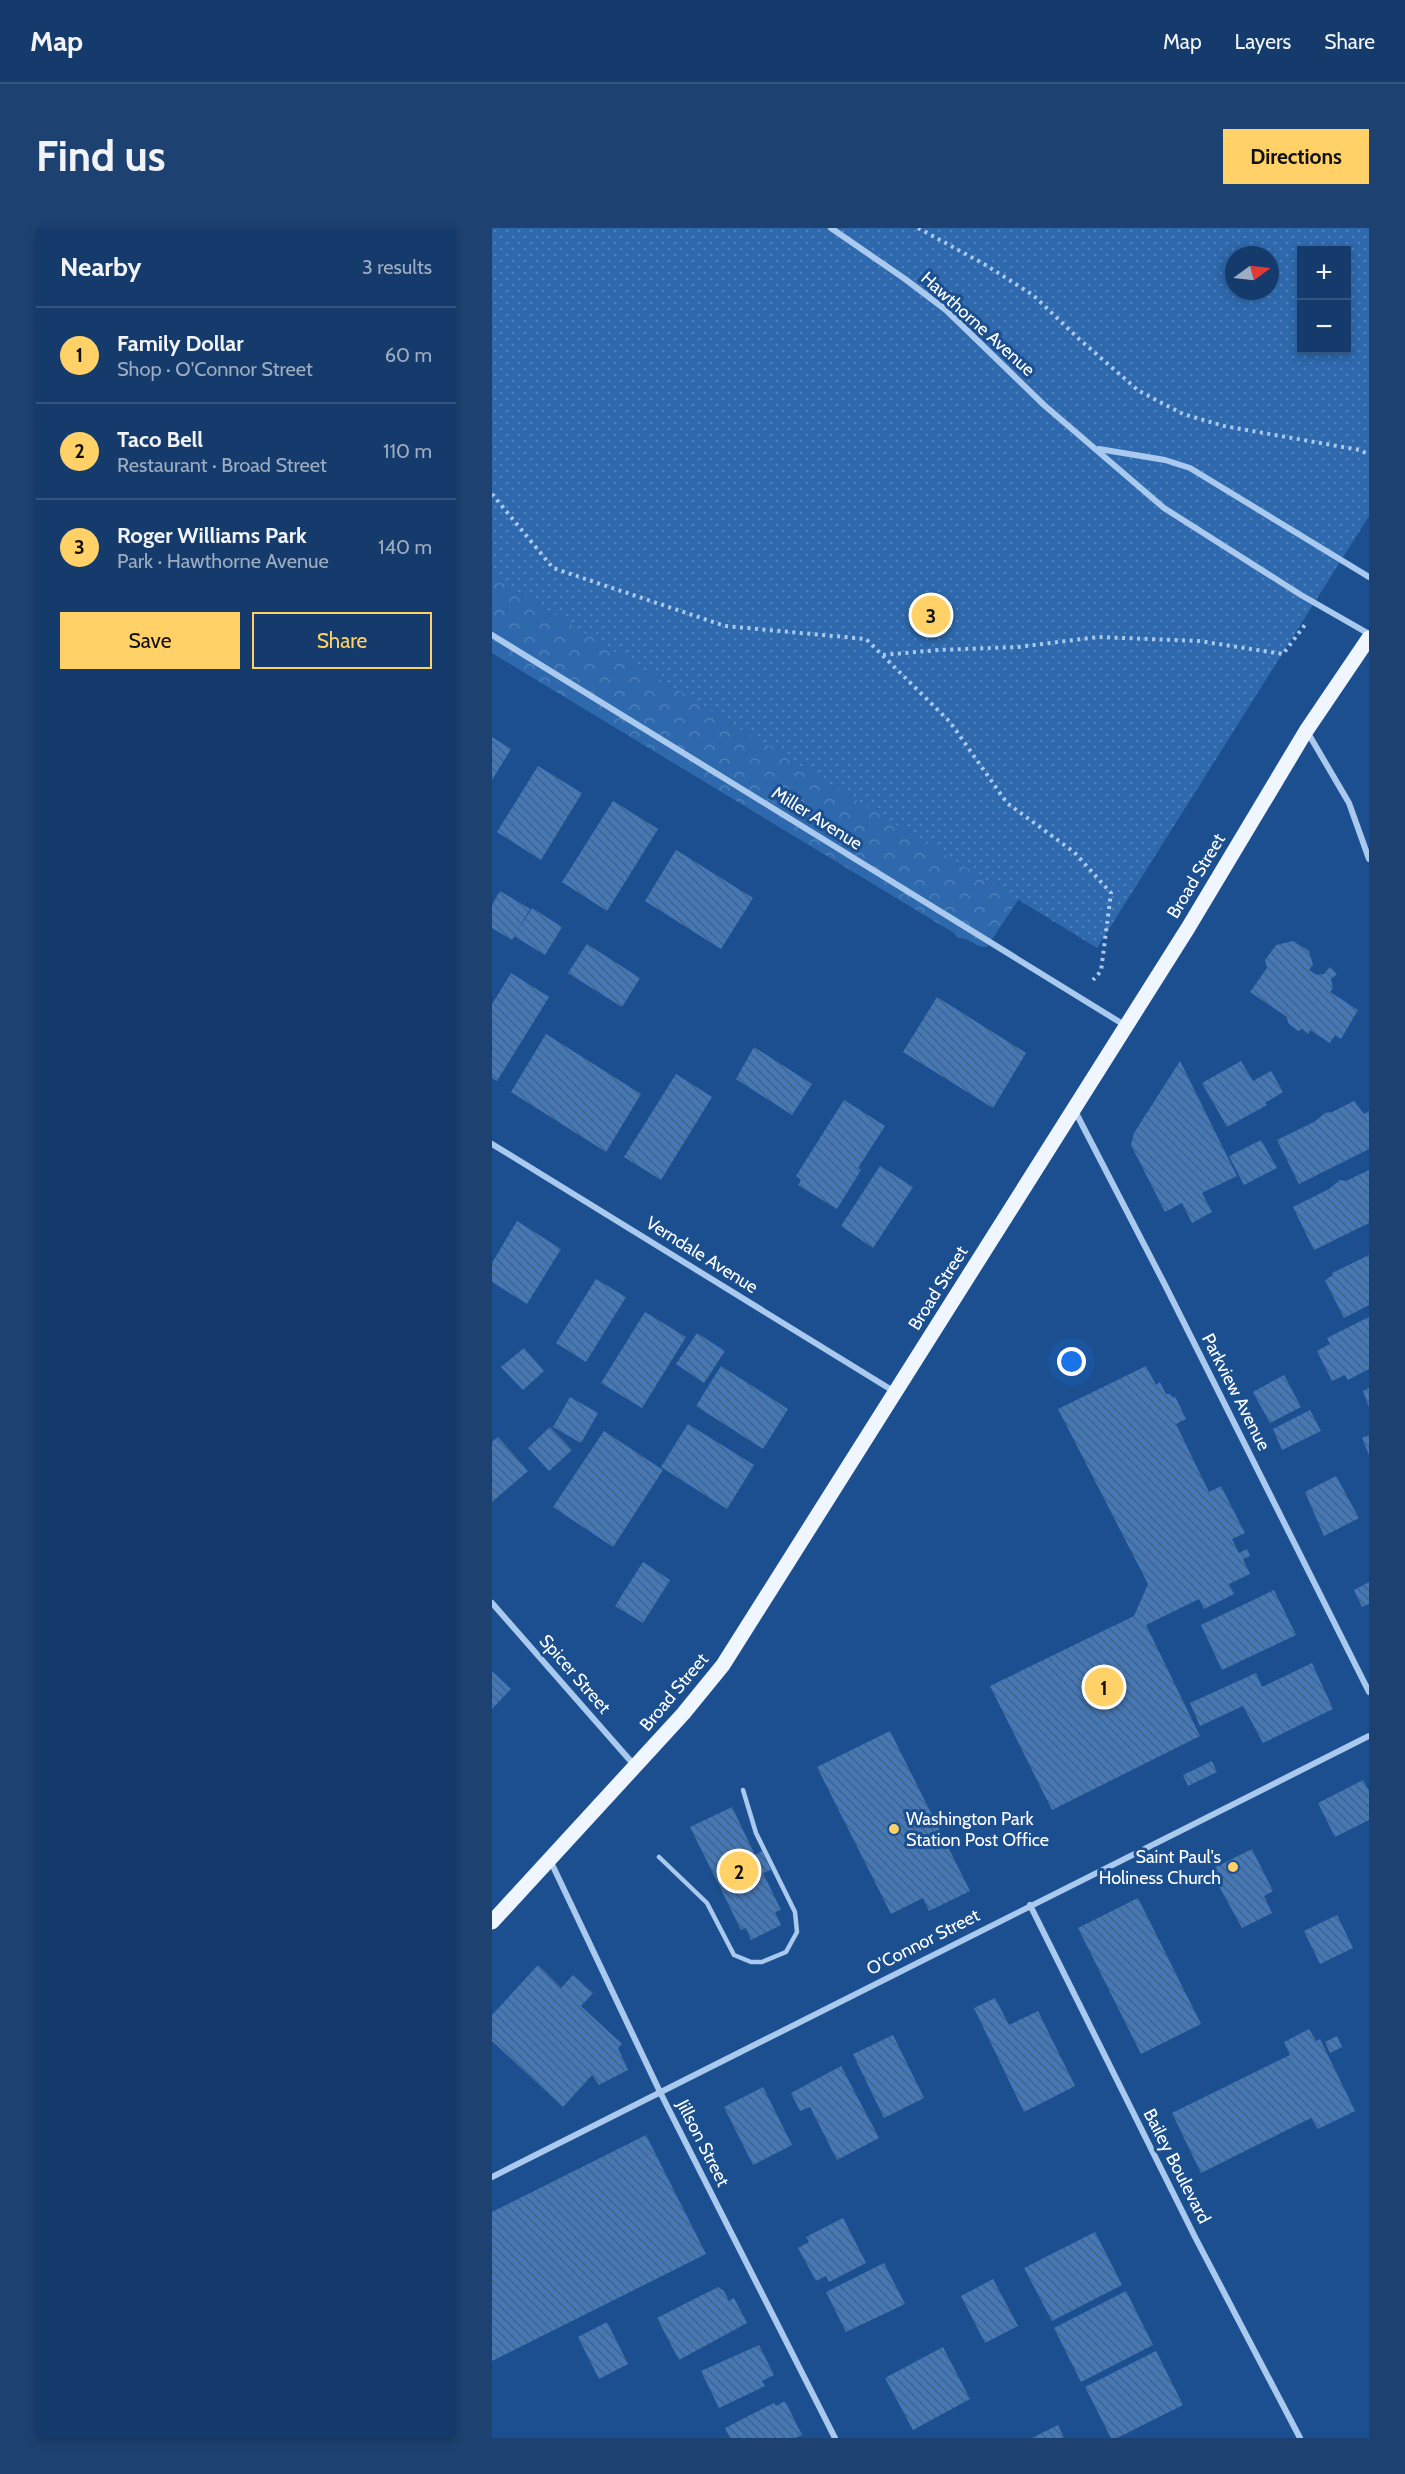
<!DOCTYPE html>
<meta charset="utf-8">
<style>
body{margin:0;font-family:Cabin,sans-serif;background:#1d4271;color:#f1f3f6}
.controls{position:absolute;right:18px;top:18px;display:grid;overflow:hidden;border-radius:0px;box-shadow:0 3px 9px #0003}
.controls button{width:54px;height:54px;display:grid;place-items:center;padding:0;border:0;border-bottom:2px solid #33557e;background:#143b6b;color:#f1f3f6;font:30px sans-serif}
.compass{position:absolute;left:733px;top:18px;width:54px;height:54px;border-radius:50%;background:#143b6b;box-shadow:0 3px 9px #0003;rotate:75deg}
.you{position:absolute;left:580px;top:1134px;width:21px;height:21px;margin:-15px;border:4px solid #fff;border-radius:50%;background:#1a73e8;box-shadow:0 0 0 9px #1a73e833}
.badge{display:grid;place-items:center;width:39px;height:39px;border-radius:50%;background:#ffd166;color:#111;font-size:20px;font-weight:700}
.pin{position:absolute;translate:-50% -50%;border:3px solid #fff;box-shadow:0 2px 6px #0006}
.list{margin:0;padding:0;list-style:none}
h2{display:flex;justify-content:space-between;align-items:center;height:78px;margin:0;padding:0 24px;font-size:26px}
h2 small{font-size:20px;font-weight:400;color:#9dadc1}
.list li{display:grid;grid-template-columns:39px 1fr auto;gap:18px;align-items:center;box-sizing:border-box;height:96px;padding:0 24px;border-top:2px solid #33557e}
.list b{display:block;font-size:22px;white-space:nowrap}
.list p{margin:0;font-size:20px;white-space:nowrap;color:#9dadc1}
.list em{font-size:20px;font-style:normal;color:#9dadc1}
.actions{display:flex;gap:12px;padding:18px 24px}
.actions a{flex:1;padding:14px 0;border:2px solid #ffd166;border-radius:0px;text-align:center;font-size:21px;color:#ffd166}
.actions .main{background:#ffd166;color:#111}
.map{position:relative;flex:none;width:877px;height:2210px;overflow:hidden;border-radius:0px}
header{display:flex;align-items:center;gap:36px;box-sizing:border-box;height:84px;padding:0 30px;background:#143b6b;border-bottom:2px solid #33557e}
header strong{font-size:28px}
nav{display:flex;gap:33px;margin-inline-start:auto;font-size:21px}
.intro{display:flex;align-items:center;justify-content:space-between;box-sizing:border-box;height:144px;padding:0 36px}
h1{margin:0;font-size:42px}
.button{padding:15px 27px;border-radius:0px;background:#ffd166;color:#111;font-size:21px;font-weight:700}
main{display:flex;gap:36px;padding:0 36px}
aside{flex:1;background:#143b6b;border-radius:0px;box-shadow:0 3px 9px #0003}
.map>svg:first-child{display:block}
.forest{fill:url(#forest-crowns)}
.park{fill:url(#park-dots);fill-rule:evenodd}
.building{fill:url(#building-back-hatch)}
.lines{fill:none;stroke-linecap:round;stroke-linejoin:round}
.path{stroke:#a9c9ee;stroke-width:4;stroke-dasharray:3 4.5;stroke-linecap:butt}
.service{stroke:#a9c9ee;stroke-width:4.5}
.minor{stroke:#a9c9ee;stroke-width:6}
.primary{stroke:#f0f6ff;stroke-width:15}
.poi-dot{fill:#ffd166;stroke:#1b4f8f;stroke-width:2}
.labels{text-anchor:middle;stroke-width:6;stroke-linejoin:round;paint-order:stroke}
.street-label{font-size:18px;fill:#fff;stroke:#1b4f8f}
.poi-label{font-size:18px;fill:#fff;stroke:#1b4f8f;text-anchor:start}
</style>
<header>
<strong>Map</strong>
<nav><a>Map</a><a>Layers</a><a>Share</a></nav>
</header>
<div class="intro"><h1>Find us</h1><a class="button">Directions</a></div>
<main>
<aside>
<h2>Nearby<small>3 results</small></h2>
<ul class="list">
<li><span class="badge">1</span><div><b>Family Dollar</b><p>Shop · O'Connor Street</p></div><em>60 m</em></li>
<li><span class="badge">2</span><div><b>Taco Bell</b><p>Restaurant · Broad Street</p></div><em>110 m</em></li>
<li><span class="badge">3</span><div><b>Roger Williams Park</b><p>Park · Hawthorne Avenue</p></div><em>140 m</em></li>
</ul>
<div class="actions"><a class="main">Save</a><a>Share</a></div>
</aside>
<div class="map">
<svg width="877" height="2210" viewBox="0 0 877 2210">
<defs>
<pattern id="forest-crowns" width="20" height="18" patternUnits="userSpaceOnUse" patternTransform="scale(1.5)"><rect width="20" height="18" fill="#2e69ad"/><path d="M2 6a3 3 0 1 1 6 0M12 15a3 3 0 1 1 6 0" fill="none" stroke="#4d80b9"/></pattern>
<pattern id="park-dots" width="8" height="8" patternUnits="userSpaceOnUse" patternTransform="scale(1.5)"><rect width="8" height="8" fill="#2e69ad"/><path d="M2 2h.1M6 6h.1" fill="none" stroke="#4d80b9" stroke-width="1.8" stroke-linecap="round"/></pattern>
<pattern id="building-back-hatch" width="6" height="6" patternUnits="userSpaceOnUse" patternTransform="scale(1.5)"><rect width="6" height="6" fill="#4478b7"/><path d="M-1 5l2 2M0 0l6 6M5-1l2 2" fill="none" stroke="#486282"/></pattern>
</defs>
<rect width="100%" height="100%" fill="#1b4f8f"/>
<!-- forest -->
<path class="forest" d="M0,173l546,469 -51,77c-11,1 -18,-10 -29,-9l-4,-5 -462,-280z"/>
<!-- park -->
<path class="park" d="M0,0h877v288l-272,432 -605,-372zM810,22h44v100h-44zM742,27h36v36h-36z"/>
<!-- building -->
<path class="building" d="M0,509l19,12 -19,31z
M46,538l44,27 -41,67 -44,-28z
M121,573l45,28 -51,82 -45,-29z
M184,622l77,48 -32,51 -76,-48z
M8,663l30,18 -18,31 -20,-12v-23z
M40,680l30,19 -17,28 -31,-19z
M801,713l16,10 4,14 -4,5 8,5 7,-1 6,-7 7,7 -6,5 2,9 -3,4 28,18 -17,29 -6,-4 -5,8 -20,-13 -2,4 -6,-5 -4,2 -10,-8 -1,-6 -37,-25 17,-24 -2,-8 11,-15z
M95,716l53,34 -18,29 -54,-34z
M19,745l38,24 -52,84 -5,-3v-74z
M445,769l89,56 -33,55 -90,-56z
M54,806l95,60 -35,58 -95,-60z
M262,819l58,37 -20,31 -56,-36z
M688,833l57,115 -35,17 10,19 -20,11 -10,-20 -17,9 -34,-67 3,-12z
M749,833l12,20 18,-10 12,21 -18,11 2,2 -40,22 -25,-44z
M184,846l36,23 -51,83 -37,-23z
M352,872l41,26 -27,42 3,2 -24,39 -39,-24 3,-5 -5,-4z
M862,873l10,13 5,-3v38l-70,35 -22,-44 37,-18 11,-9 7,-1z
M769,912l16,28 -33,17 -15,-29z
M388,938l33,21 -40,61 -32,-22z
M877,942v53l-55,27 -21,-43 36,-18 11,-9 6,1z
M25,993l44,28 -34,55 -35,-22v-19z
M877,1027v50l-25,13 -19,-38 8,-5 -1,-2z
M104,1051l30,18 -40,65 -30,-19z
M153,1084l41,25 -44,71 -41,-25z
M877,1089v52l-21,11 -3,-5 -13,6 -15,-30 13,-7 -3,-6z
M205,1105l28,18 -21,32 -28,-19z
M32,1120l20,23 -21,19 -22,-23z
M229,1138l67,43 -25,40 -67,-43z
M654,1138l10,19 4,-3 6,12h4l3,4 2,-2 11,23 -10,5 33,68 12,-6 24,47 -13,6 7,14 8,-4 3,7 -7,3 7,15 -21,10 5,10 -30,15 -5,-10 -53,26 54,111 -148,74 -62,-124 144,-70 14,-32 -90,-175z
M792,1147l17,32 -31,16 -17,-31z
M877,1160v19l-6,-16z
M78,1169l28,16 -17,30 -28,-16z
M818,1182l11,21 -39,19 -9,-21z
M196,1196l66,41 -27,44 -66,-42z
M58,1199l22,23 -23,21 -21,-23z
M112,1203l59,39 -50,77 -60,-40z
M877,1207v20l-7,-17z
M6,1209l30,34 -36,31v-60z
M844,1248l23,42 -35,18 -19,-44z
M151,1334l27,18 -27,43 -28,-17z
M877,1354v22l-7,3 -8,-17z
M782,1362l22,45 -74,35 -21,-45z
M820,1435l21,46 -70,34 -20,-37 -43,20 -10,-23 66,-30 6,14z
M0,1443l19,18 -19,20z
M398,1503l80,160 -41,20 -6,-13 -32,16 -74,-147z
M720,1533l5,11 -29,14 -5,-11z
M871,1552l6,11v29l-34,17 -17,-34z
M240,1579l23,48 7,-4 9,19 -8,3 18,37 -6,2 6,13 -30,15 -5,-12 -5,2 -51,-103z
M760,1621l21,42 -9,5 8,17 -30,15 -32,-58z
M646,1670l63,126 -60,30 -63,-126z
M845,1687l16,33 -33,16 -16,-33z
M46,1737l23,23 12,-13 20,18 -12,13 41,38 -4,4 10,22 -29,15 -7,-10 -29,32 -71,-66v-26z
M503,1770l14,27 29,-14 37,75 -51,26 -50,-104z
M817,1801l7,12 4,-2 35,72 -37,18 -7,-11 -110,55 -29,-60 118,-58 -6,-13z
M401,1807l31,63 -40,20 -31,-64z
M845,1808l5,11 -12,6 -5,-11z
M349,1838l38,72 -42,22 -27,-53 -10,4 -9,-18z
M271,1859l29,58 -39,20 -29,-58z
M154,1907l60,119 -214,107v-149z
M351,1990l23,45 -37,19 -3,-6 -10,5 -18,-33 11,-6 -3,-5z
M603,2004l27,53 -70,36 -28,-53z
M392,2035l21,41 -59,28 -20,-40z
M501,2051l25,47 -33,17 -24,-47z
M226,2059l6,4 5,10 5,-3 13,25 -68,37 -22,-42z
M634,2063l27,54 -72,37 -27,-54z
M115,2094l21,42 -29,15 -21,-42z
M267,2117l15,30 -12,6 3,5 -46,22 -18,-37z
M451,2119l27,52 -57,31 -28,-52z
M664,2123l27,54 -66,33h-6l-26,-51z
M293,2173l17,34 -7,3h-65l-5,-10 49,-25 2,3z
M566,2197l6,13h-32z"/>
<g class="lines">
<!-- path -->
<path class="path" d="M426,0l66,36 49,31 46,44 60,52 44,23 41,12 136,24 9,5
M0,266l61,74 172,58 141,13 84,83 57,81 67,49 37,41 -10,78 -8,9
M391,427l55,-5 80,-3 80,-10 101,4 84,13 24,-32"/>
<!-- service -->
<path class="service" d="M167,1629l48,46 27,52 17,7h11l24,-10 11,-20 -2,-20 -39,-79 -13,-43"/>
<!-- minor -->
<path class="minor" d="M339,0l74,51 41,31 98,95 120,103 137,87 68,39
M607,221l66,11 25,8 179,109
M0,407l634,391
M816,505l41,70 20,56
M583,883l89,172 205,409
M0,916l403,248
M0,1375l143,163
M58,1632l110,232 175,346
M538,1677l165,332 105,201
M0,1949l877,-441"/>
<!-- primary -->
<path class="primary" d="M0,1694l191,-208 40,-49 465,-737 118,-197 63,-93"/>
</g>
<!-- markers -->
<g class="poi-dot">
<circle cx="402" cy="1601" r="6"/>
<circle cx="741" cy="1639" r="6"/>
</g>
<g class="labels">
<!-- street labels -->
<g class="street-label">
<text transform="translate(486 96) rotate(42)" y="6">Hawthorne Avenue</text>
<text transform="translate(325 590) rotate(32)" y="6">Miller Avenue</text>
<text transform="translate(704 648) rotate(-59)" y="6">Broad Street</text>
<text transform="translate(210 1027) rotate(32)" y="6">Verndale Avenue</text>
<text transform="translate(446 1060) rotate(-58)" y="6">Broad Street</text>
<text transform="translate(744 1164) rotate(63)" y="6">Parkview Avenue</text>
<text transform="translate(83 1446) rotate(49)" y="6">Spicer Street</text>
<text transform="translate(182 1464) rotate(-50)" y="6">Broad Street</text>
<text transform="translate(431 1714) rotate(-27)" y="6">O'Connor Street</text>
<text transform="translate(211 1915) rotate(63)" y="6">Jillson Street</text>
<text transform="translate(685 1938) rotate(63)" y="6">Bailey Boulevard</text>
</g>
<!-- poi labels -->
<g class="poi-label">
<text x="414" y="1597">Washington Park<tspan x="414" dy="21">Station Post Office</tspan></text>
<text x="729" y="1635" text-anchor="end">Saint Paul's<tspan x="729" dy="21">Holiness Church</tspan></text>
</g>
</g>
</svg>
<div class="controls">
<button>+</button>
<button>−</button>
</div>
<svg class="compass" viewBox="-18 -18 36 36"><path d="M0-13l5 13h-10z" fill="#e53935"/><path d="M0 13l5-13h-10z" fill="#9dadc1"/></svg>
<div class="you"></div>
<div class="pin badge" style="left:612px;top:1459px">1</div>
<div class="pin badge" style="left:247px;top:1643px">2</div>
<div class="pin badge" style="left:439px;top:387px">3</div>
</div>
</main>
